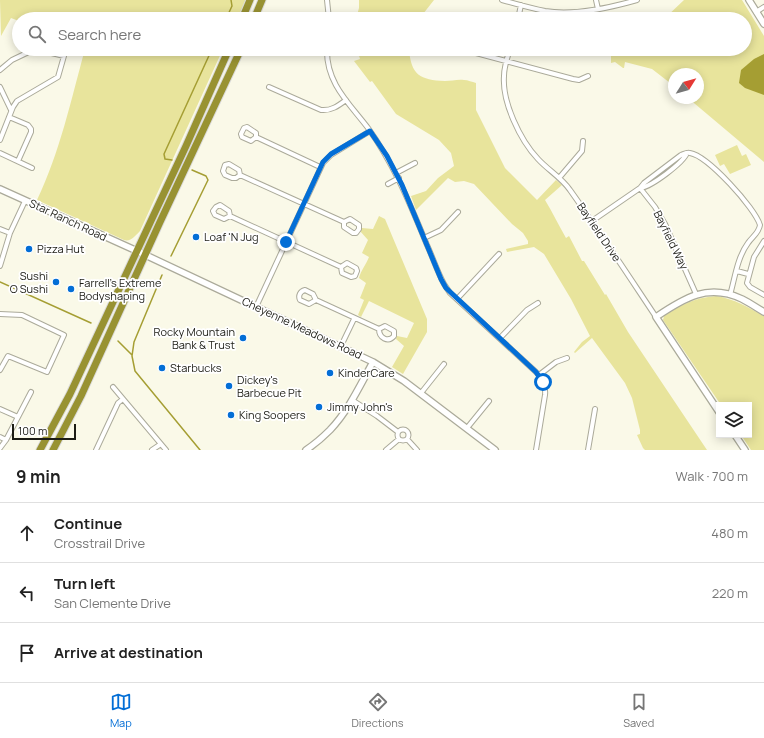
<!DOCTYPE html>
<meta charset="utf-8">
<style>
body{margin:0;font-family:Manrope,sans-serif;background:#f6f6f6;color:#222}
.controls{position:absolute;right:12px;bottom:12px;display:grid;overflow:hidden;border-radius:0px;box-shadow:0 2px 10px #0003}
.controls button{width:36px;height:36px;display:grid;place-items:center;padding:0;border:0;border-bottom:1px solid #e0e0e0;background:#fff;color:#222;font:20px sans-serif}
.compass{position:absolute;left:668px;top:68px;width:36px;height:36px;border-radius:50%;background:#fff;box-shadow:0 2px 10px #0003;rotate:53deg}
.scale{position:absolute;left:12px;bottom:10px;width:64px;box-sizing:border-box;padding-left:4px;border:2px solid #1c1c15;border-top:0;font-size:11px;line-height:14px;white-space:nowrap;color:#1c1c15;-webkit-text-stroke:3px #fff;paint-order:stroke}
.stop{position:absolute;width:12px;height:12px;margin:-9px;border:3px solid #036ed6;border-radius:50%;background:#fff}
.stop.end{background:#036ed6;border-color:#fff;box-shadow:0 1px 4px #0008}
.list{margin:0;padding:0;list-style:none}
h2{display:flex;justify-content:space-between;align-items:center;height:52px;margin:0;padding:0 16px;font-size:17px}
h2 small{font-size:13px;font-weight:400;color:#767676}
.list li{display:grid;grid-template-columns:26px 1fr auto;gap:12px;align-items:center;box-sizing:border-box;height:60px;padding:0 16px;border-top:1px solid #e0e0e0}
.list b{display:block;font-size:15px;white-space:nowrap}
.list p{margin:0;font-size:13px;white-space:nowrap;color:#767676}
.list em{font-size:13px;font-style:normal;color:#767676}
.icon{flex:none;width:22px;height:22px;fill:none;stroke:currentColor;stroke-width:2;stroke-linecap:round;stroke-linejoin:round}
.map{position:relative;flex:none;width:764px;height:450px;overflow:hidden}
.search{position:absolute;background:#fff;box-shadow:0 2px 10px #0003;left:12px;right:12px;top:12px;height:44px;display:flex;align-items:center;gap:10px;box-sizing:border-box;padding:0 14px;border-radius:22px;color:#767676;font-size:15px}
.sheet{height:232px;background:#fff}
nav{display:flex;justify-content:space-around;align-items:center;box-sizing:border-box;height:56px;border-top:1px solid #e0e0e0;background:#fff;font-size:11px;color:#767676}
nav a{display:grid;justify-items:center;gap:2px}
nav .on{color:#036ed6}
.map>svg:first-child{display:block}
.green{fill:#e8e49c}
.water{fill:#a59e33}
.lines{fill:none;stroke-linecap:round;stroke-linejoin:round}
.stream{stroke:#a59e33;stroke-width:1.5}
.street-casing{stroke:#abaa9a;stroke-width:6}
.secondary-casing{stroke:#abaa9a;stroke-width:8}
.highway-casing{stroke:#dbdbda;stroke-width:9}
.street{stroke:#fff;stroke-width:4}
.secondary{stroke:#fff;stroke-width:5.5}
.highway{stroke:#989232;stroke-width:7}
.route{stroke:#036ed6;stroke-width:5}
.poi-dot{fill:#036ed6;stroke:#fff;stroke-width:1.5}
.labels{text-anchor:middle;stroke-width:3.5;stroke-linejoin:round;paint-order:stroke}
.street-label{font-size:11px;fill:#1c1c15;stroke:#fff}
.poi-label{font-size:11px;fill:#1c1c15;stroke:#fff;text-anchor:start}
</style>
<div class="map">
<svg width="764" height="450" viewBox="0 0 764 450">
<rect width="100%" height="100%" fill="#faf9e8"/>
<!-- green -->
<path class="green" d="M0,0h246l-9,19h-218v2l-8,-3 -10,18z
M359,0h75l-11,14 3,5h-70l3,-11z
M684,0h58l22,36v126l-76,-64h10v-24h-24v12l-22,-17 -27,-7 -1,6h-1l-8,-6 -4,1v-8l-13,-6h147v-30h-81z
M85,49h138l-83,182c-5,5 -9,11 -16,9l-87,-40c23,-48 34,-100 48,-151z
M357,49h52c2,26 11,31 36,32 6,0 13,-2 19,-1 4,0 8,2 12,3v27l29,58 32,32 19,-20 6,5 -17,15c8,13 14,26 21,38l3,-2 13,25h2l21,34 1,-1 22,38 79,118h-62l-2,-2 -6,-13 3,-1v-4l-8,-32 -7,-15 -33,-45 -17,15 -1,-1 8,-10 8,-6 -19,-37 -27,-45 -10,-7 -27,5 -1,-3 22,-5v-3l-5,-8 -11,-9 -38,-40 -10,-3 -9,1 -7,-4 -32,32 -5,-14 15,-5 12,-13 16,-12 -3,-13 -12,-13 -43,-26 -24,-33 -2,1 -16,-21 6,-2z
M737,145l5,11 4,-2 5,11 -21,9 -6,-10 -4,2 -5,-11z
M379,216l6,3 42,100v13l-24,42 -11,-7 12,-21 -8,-7 1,-3 10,2 7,-15 -45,-22 -8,16 -3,-2 6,-15 -4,-2 6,-15 -7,-5c2,-8 7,-13 10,-21l-7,-4 6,-13 -8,-9 2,-3 11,1z
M716,296c19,3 31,11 48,20v134h-13l-10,-15h8v-30h-28l-58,-85 1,-4c19,-12 30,-18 52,-20z"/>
<!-- water -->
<path class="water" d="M764,54v41l-19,-7 -6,-5 2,-13 13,-11z"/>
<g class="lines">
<!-- stream -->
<path class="stream" d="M226,19l6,-13 -1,-6
M172,160l-7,-1 -1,-5 48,-105
M171,256l37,-76 -2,-4 -14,-6
M162,275l-28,67 -2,14 3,15 65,79
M0,282l91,41
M118,341l14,14"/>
<!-- street casing -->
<g class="street-casing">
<path id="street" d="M327,0l2,19
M502,0c14,4 28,8 43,11 29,5 64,-3 92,-11
M596,0l2,9
M756,12l8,-5
M518,19l3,-14
M327,49c-1,34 22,54 41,79 26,36 42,76 59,117 6,13 10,26 17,39l6,9 86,79c6,6 10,14 9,23l-9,55
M461,49l112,30 6,1 9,-4
M510,49c-3,9 -6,18 -6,27 -2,26 16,64 34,83 10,11 24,19 32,31 30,42 58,85 86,127
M0,70l12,-10 23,-11 29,7 -6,21 -41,24 -4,6 -13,33
M0,87l11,23
M269,87l52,23c10,1 17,-4 25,-10
M9,117l19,8 3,4v3l-13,29
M247,127l9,6v4l-5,4 -9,-4 -1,-3 3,-6z
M256,137l64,30
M0,153l32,15
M229,164l10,6 1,5 -4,3h-4l-7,-3 -2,-4 2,-6z
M396,173l19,-10
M240,175l104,47
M559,178l23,-27 1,-10
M388,184l11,-6
M640,188l15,19 10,17 31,70
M641,188c11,-2 42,-25 46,-35
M230,216l-6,3 -9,-4 -2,-4 3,-4 4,-2 9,6 1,5 111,51
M350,219l9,6v4l-3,4h-3l-9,-6v-5z
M592,221l48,-33 4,-5 37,-28c3,-1 6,-3 9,-2 18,3 65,55 70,72 -1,8 -8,12 -12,18 -11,15 -13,35 -18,52
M0,229l10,4
M424,238l17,-8 17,-18
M764,241l-10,16 -7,26 3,4 14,8
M347,263l9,5 1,3 -2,5 -4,1 -9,-4 -1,-6z
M0,266l10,-33 15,-32
M737,271l11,3
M457,299l42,-45
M316,300l-7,4 -9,-4c-2,-4 0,-9 5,-10l8,4 3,6 63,29
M256,307l67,-144 8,-8 39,-24
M0,314l22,1 42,20 -17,37 -39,-16 -8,14
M385,326l9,5v5c-6,7 -15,2 -15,-7z
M500,338l27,-28 11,-7
M341,346l13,-27
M539,375l17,-13 11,-4
M113,387l53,63
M421,393l23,-29
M352,400l25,16 21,16
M0,409l18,8
M467,428l22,-27
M397.5 435a5.5 5.5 0 1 1 11 0a5.5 5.5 0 1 1-11 0Z
M0,437l6,3
M407,439l10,11
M0,448l6,-8 25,-48
M96,450l22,-47 5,-4
M152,450l9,-6
M386,450l13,-11
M588,450l7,-41"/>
</g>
<!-- secondary casing -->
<g class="secondary-casing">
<path id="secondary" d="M749,0l15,24
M0,189l137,62 236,111 31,19 91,69
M719,412l-63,-95c28,-19 52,-34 86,-18 8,4 15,9 22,13
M735,435l10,15
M306,450c9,-6 17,-13 24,-20 19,-20 30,-45 43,-68"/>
</g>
<!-- highway casing -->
<g class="highway-casing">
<path id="highway" d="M242,19l8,-19
M254,19l8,-19
M40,450l30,-56 116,-248 43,-97
M53,450l28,-54 79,-174 81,-173"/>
</g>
<!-- street -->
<use href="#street" class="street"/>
<!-- secondary -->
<use href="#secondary" class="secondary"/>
<!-- highway -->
<use href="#highway" class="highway"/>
</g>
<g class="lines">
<!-- route -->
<path class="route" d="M286,242l37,-80 8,-8 39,-23 17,25 15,29 39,94 5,9 90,84 7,10"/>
</g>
<!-- markers -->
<g class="poi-dot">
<circle cx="196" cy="237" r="4"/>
<circle cx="29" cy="249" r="4"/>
<circle cx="56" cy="282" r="4"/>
<circle cx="71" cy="289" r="4"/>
<circle cx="243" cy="338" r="4"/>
<circle cx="162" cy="368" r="4"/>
<circle cx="330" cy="373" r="4"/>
<circle cx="229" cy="386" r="4"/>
<circle cx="319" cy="407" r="4"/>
<circle cx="231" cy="415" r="4"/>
</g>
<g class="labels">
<!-- street labels -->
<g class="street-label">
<text transform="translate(68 220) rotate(25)" y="4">Star Ranch Road</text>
<text transform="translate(599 232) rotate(56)" y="4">Bayfield Drive</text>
<text transform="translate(671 240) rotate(64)" y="4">Bayfield Way</text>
<text transform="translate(302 328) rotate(25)" y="4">Cheyenne Meadows Road</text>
</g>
<!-- poi labels -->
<g class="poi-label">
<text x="204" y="241">Loaf 'N Jug</text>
<text x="37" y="253">Pizza Hut</text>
<text x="48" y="280" text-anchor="end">Sushi<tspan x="48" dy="13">O Sushi</tspan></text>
<text x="79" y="287">Farrell's Extreme<tspan x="79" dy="13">Bodyshaping</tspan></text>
<text x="235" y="336" text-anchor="end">Rocky Mountain<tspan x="235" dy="13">Bank &amp; Trust</tspan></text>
<text x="170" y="372">Starbucks</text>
<text x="338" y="377">KinderCare</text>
<text x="237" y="384">Dickey's<tspan x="237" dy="13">Barbecue Pit</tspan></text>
<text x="327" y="411">Jimmy John's</text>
<text x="239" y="419">King Soopers</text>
</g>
</g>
</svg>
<div class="controls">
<button><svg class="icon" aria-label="layers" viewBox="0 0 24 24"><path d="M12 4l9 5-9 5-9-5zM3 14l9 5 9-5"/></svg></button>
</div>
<svg class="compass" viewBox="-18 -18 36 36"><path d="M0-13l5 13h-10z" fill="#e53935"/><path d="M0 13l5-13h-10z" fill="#767676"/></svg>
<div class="scale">100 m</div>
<div class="stop" style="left:543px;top:382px"></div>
<div class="stop end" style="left:286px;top:242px"></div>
<div class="search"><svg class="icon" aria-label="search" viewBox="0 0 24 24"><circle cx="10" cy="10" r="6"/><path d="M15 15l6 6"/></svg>Search here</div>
</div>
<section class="sheet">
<h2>9 min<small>Walk · 700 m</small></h2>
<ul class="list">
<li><svg class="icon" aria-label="ahead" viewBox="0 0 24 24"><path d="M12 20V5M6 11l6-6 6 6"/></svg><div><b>Continue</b><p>Crosstrail Drive</p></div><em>480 m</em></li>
<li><svg class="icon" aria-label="left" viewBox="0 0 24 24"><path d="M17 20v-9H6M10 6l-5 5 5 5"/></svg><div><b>Turn left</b><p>San Clemente Drive</p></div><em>220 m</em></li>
<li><svg class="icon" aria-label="arrive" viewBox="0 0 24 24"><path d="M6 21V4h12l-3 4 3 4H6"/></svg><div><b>Arrive at destination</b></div></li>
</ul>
</section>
<nav>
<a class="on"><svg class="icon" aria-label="map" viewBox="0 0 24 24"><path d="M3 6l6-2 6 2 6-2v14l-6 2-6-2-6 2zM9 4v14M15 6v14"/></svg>Map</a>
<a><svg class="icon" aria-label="directions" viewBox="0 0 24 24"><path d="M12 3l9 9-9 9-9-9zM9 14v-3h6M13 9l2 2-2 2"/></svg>Directions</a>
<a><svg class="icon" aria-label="saved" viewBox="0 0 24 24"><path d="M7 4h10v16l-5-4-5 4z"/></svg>Saved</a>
</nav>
